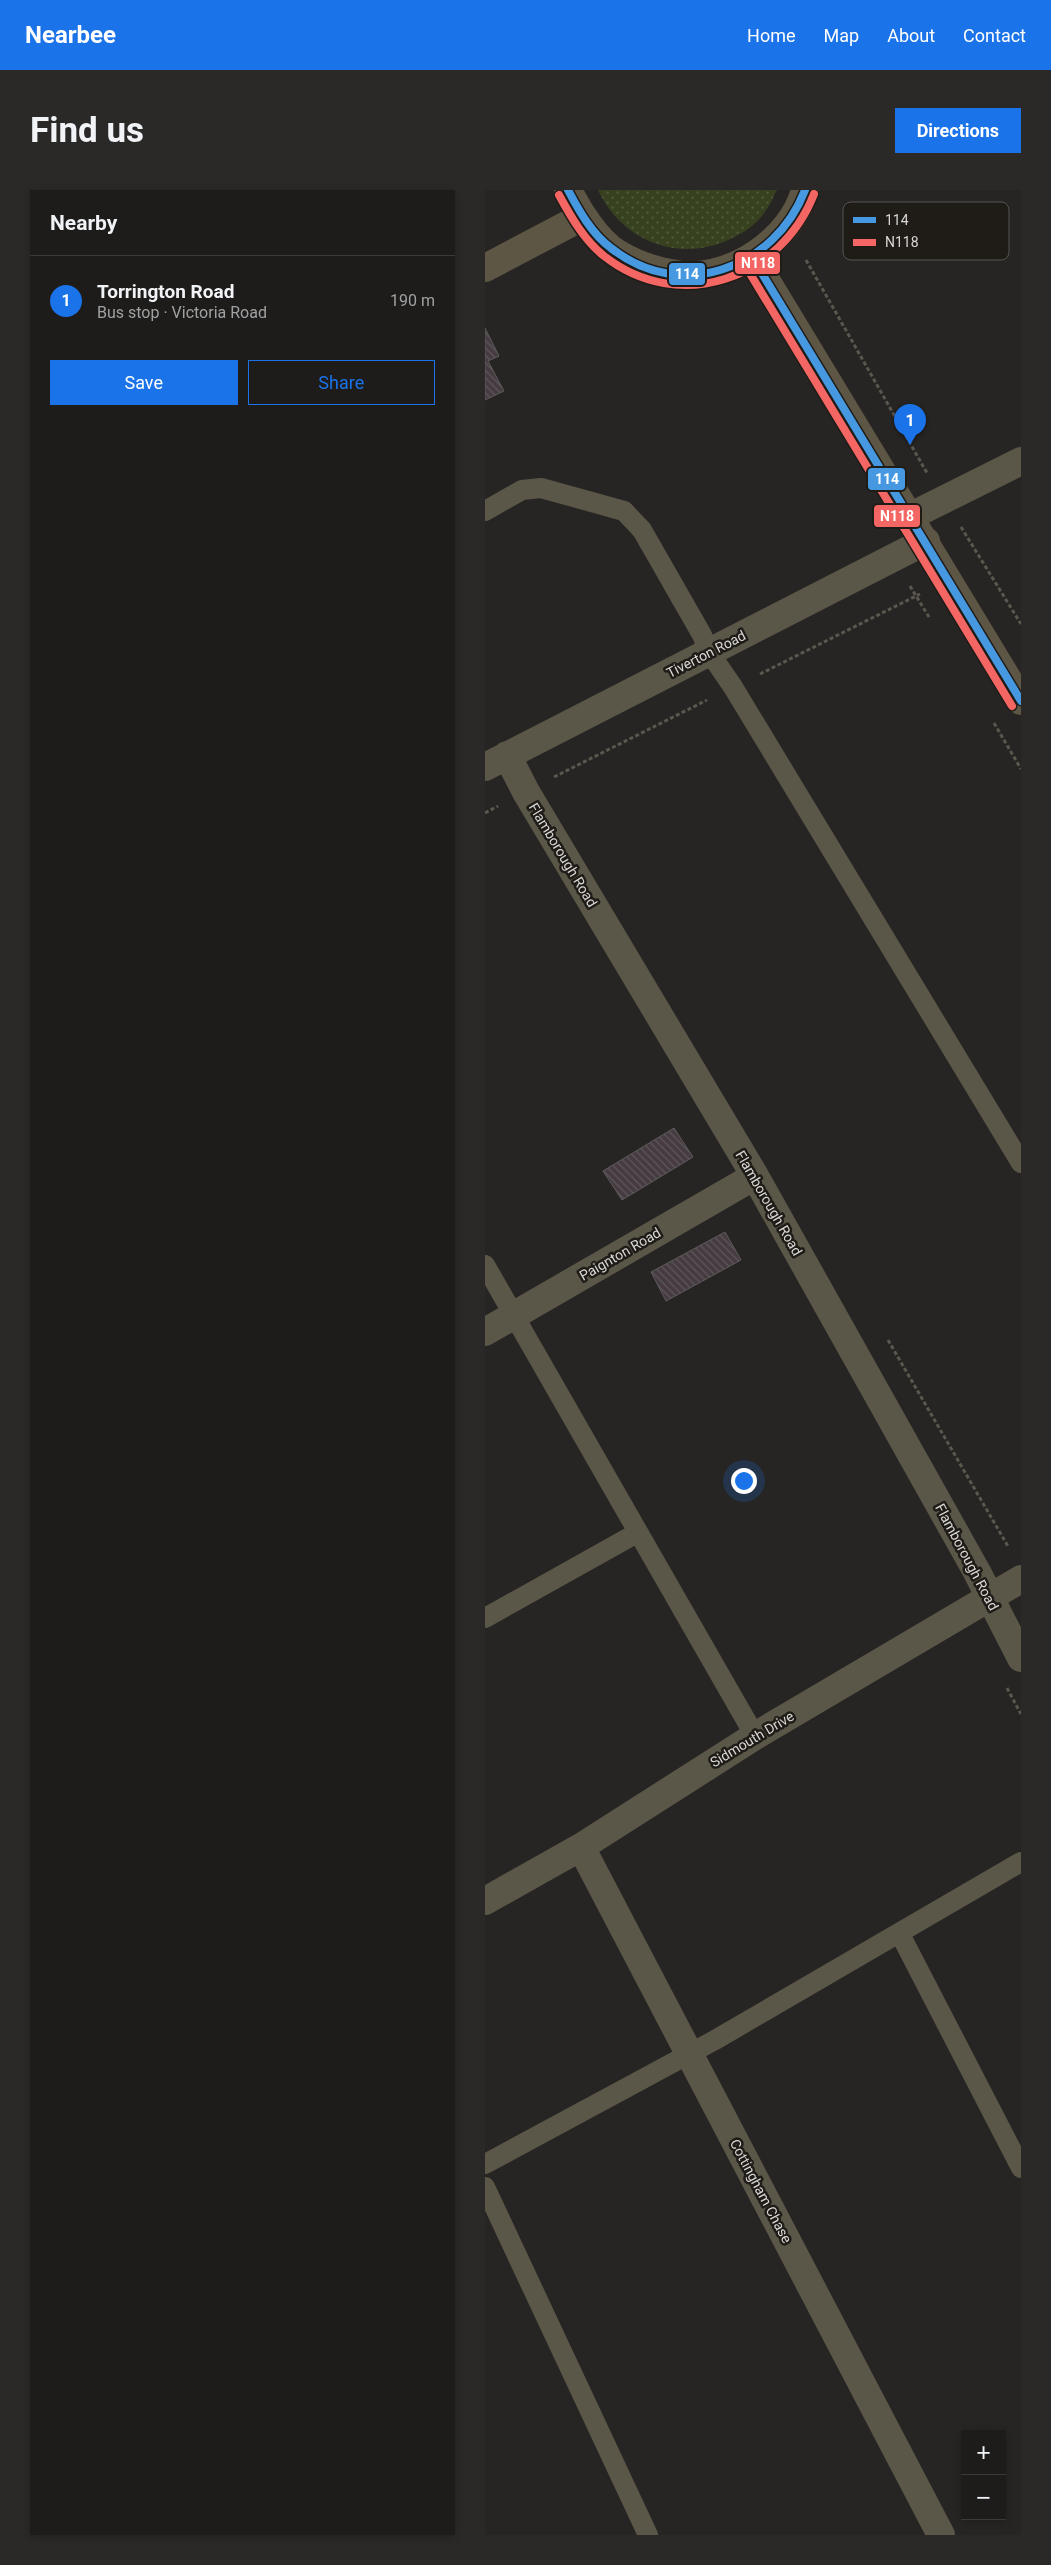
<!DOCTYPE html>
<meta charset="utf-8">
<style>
body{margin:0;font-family:Roboto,sans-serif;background:#2a2927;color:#f1f3f6}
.controls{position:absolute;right:15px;bottom:15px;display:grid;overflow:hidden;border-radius:0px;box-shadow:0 2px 8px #0003}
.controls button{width:45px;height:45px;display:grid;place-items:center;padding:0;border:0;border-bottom:1px solid #3b3a39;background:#1d1c1a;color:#f1f3f6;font:25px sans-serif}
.you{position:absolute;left:258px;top:1290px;width:18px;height:18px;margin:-12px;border:4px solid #fff;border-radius:50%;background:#1a73e8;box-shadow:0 0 0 8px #1a73e833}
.badge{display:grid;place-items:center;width:32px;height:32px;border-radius:50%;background:#1a73e8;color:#fff;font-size:16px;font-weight:700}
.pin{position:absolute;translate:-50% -41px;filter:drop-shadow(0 1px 2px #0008)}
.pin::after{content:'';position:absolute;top:26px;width:18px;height:15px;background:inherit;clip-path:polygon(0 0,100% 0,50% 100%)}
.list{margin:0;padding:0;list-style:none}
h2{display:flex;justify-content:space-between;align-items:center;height:65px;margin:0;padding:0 20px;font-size:21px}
h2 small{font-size:16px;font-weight:400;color:#a0a1a2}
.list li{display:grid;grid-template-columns:32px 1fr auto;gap:15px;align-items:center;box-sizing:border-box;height:90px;padding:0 20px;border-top:1px solid #3b3a39}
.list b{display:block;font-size:19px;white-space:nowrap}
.list p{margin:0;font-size:16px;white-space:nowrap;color:#a0a1a2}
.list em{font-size:16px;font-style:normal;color:#a0a1a2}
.actions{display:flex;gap:10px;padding:15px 20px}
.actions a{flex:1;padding:11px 0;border:1px solid #1a73e8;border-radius:0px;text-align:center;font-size:18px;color:#1a73e8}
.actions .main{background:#1a73e8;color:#fff}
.map{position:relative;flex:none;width:536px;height:2345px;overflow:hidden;border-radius:0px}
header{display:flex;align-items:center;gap:30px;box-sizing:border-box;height:70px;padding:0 25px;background:#1a73e8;color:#fff}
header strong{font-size:24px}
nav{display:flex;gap:28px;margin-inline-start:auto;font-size:18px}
.intro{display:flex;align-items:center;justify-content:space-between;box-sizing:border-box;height:120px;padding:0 30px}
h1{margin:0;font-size:35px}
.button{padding:12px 22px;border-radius:0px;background:#1a73e8;color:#fff;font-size:18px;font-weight:700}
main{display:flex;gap:30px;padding:0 30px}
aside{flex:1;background:#1d1c1a;border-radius:0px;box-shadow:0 2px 8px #0003}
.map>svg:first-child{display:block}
.grass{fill:url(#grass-dots)}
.building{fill:url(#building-back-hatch);stroke:#5d5b5b}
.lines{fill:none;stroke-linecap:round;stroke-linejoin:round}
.path{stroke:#5b574f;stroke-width:3;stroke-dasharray:4 2.5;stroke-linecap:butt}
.lane{stroke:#5a5648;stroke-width:20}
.street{stroke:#5a5648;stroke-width:28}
.secondary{stroke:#5d5645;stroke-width:28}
.bus-1-casing{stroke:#1f1c18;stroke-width:11}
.bus-2-casing{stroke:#1f1c18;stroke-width:11}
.bus-1{stroke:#4699e1;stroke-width:8}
.bus-2{stroke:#f46663;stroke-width:8}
.labels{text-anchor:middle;stroke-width:5;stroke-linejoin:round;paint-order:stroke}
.street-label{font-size:14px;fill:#dad8d5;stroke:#1f1c18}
.key{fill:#1f1c18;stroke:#575451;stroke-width:1}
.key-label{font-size:14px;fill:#dad8d5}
.line-badge{stroke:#1f1c18;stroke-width:2}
.badge-label{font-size:14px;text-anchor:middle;font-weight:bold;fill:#fff}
</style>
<header>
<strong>Nearbee</strong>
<nav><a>Home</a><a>Map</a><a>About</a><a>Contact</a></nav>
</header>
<div class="intro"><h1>Find us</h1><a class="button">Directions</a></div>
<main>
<aside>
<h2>Nearby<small></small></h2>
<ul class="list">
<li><span class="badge">1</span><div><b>Torrington Road</b><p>Bus stop · Victoria Road</p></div><em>190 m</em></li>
</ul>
<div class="actions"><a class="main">Save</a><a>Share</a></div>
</aside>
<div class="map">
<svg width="536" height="2345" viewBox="0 0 536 2345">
<defs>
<pattern id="grass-dots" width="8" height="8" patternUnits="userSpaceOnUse" patternTransform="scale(1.25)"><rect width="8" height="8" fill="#374120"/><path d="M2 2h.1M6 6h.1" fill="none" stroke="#535c40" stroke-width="1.8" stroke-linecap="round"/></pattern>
<pattern id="building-back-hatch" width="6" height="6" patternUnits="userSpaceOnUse" patternTransform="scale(1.25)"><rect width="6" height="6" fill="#453b41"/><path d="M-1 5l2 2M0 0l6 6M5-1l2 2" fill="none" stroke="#5f575c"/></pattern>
</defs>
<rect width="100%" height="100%" fill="#272523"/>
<!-- grass -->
<path class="grass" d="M113,0h179c-4,7 -6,14 -11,20 -8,14 -24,24 -38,30 -51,23 -107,0 -130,-50z"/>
<!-- building -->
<path class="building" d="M0,138l14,28 -11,5 16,30 -19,9z
M189,938l19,29 -71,43 -19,-29z
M240,1042l16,28 -75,41 -15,-29z"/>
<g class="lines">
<!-- path -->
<path class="path" d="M321,70l121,213
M476,337l60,97
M425,396l19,31
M275,484l160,-80
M509,533l27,46
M69,587l153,-77
M0,623l13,-7
M403,1150l121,208
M522,1498l14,26"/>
<!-- lane -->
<path class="lane" d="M0,321l37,-21 19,-2 83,23 18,19 60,105 7,17 24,35 288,476
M0,1075l270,471
M0,1428l152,-85
M415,1744l121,234
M0,1974l230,-124 306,-178
M0,1997l163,348"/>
<!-- street -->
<path class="street" d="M426,326l110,-55
M22,565l19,37 229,384 222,396 44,86
M0,577l441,-226
M0,1142l270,-156
M96,1657l360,688
M0,1711l96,-54 174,-111 266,-157"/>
<!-- secondary -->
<path class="secondary" d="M83,0c10,20 29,51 49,63 20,12 41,19 64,22 52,5 111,-36 124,-85
M267,67l269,444
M0,78l97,-51"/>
<!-- bus-1 casing -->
<g class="bus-1-casing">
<path id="bus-1" d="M83,0c11,21 24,44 43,58 69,55 164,21 194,-58
M267,67l269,444"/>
</g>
<!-- bus-2 casing -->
<g class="bus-2-casing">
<path id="bus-2" d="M74,5c12,22 25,45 45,61 75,59 177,23 210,-62
M258,72l269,444"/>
</g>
<!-- bus-1 -->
<use href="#bus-1" class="bus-1"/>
<!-- bus-2 -->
<use href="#bus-2" class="bus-2"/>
</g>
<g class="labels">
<!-- street labels -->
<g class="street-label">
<text transform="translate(221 464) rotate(-27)" y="5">Tiverton Road</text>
<text transform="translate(78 665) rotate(59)" y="5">Flamborough Road</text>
<text transform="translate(284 1013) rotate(60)" y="5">Flamborough Road</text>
<text transform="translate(135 1064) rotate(-30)" y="5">Paignton Road</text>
<text transform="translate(482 1367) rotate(62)" y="5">Flamborough Road</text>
<text transform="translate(267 1549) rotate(-31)" y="5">Sidmouth Drive</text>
<text transform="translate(276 2001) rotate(62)" y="5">Cottingham Chase</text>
</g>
</g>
<!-- legend -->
<rect x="358" y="12" width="166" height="58" rx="8" class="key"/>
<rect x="368" y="27" width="23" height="6" fill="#4699e1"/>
<rect x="368" y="49" width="23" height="7" fill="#f46663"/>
<g class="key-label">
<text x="400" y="35">114</text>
<text x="400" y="57">N118</text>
</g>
<g class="line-badge">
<rect x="249" y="61" width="47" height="24" rx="5" fill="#f46663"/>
<rect x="183" y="72" width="38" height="24" rx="5" fill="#4699e1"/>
<rect x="382" y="277" width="39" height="24" rx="5" fill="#4699e1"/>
<rect x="388" y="314" width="48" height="24" rx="5" fill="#f46663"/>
</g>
<g class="badge-label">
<text x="273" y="78">N118</text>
<text x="202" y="89">114</text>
<text x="402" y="294">114</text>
<text x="412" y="331">N118</text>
</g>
</svg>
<div class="controls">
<button>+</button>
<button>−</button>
</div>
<div class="you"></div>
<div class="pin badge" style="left:425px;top:255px">1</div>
</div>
</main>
